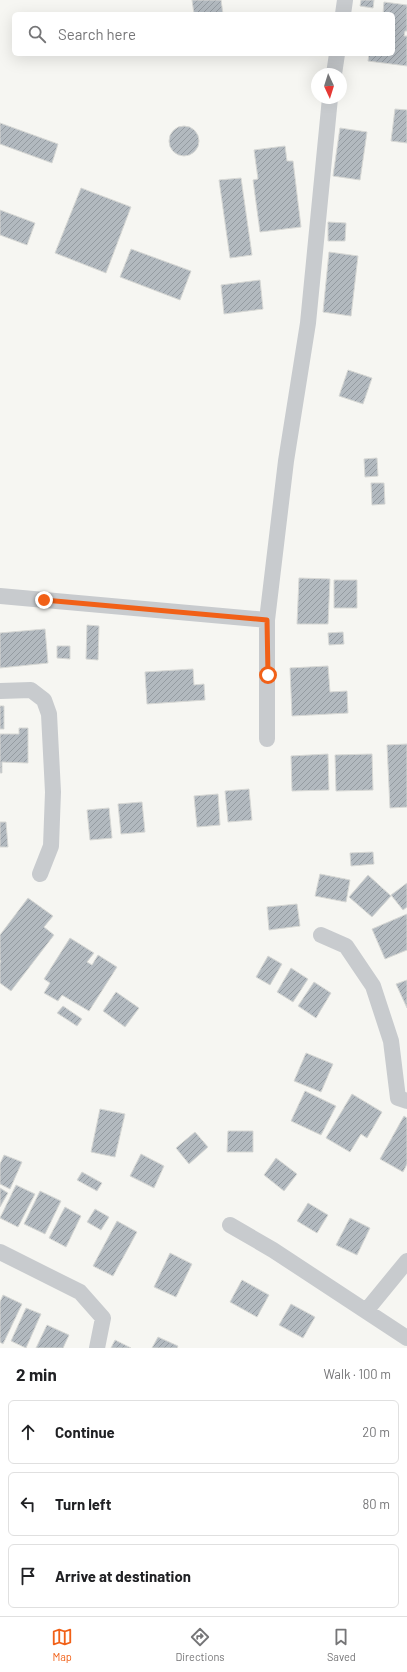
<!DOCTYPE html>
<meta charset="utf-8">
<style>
body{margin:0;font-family:Barlow,sans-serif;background:#f2f2f2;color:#202124}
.compass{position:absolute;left:311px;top:68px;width:36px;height:36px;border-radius:50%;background:#fff;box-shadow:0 4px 16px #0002;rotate:176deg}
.stop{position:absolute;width:12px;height:12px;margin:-9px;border:3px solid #f16017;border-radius:50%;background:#fff}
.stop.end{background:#f16017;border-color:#fff;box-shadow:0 1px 4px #0008}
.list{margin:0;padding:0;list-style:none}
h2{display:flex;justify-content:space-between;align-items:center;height:52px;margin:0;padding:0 16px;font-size:17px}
h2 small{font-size:13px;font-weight:400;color:#757577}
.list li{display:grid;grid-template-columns:26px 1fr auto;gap:12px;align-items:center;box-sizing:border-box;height:64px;margin:0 8px 8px;padding:0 8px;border:1px solid #e0e0e0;border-radius:6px}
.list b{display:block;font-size:15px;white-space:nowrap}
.list em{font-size:13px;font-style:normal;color:#757577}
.icon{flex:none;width:22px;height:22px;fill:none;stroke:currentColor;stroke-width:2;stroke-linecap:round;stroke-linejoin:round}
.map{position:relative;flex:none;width:407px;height:1348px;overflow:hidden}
.search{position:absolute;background:#fff;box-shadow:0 4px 16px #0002;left:12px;right:12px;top:12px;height:44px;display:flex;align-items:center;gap:10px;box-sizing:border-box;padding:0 14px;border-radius:6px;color:#757577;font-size:15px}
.sheet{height:268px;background:#fff}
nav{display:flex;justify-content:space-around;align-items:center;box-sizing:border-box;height:56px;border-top:1px solid #e0e0e0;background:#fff;font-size:11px;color:#757577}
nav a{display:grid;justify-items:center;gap:2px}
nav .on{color:#f16017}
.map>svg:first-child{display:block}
.building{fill:url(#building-hatch);stroke:#d7d8d5}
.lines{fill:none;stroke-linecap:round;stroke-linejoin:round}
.street{stroke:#c8cbce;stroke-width:16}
.route{stroke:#f16017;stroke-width:5}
</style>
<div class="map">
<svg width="407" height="1348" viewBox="0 0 407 1348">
<defs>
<pattern id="building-hatch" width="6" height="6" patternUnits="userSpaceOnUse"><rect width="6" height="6" fill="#b2b9bf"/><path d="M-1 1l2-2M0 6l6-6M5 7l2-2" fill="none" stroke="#949ba1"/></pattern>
</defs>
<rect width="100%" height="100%" fill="#f6f6f2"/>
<!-- building -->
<path class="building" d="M192,0h29l2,14h-29z
M361,0h13l-1,8 -13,-2z
M384,2l23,3v26h-2l-1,5h3v30l-39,-5 1,-7h24v-40h-10z
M395,109l12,1v33l-16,-2z
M0,123l58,21 -6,19 -52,-19z
M169 141a15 15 0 1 1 30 0a15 15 0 1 1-30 0Z
M340,128l27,4 -7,48 -27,-4z
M285,146l2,15h6l8,66 -41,5 -7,-52 5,-1 -4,-29z
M241,178l11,77 -22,3 -11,-78z
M81,188l50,19 -25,66 -51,-20z
M0,210l35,13 -8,22 -27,-10z
M328,222l18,1 -1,18h-17z
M131,249l60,22 -11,29 -60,-23z
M329,252l29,4 -7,60 -28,-4z
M260,280l3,29 -39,5 -3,-29z
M348,370l24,8 -9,26 -24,-8z
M377,458l1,18 -13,1 -1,-18z
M371,483h13l1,21 -13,1z
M299,578l31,1 -2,45h-31z
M334,580h23v28h-23z
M87,625l12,1 -1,34 -12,-1z
M45,629l3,34 -48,5v-35z
M343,632l1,12 -15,1 -1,-12z
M57,646h13v13l-13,-1z
M328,666l2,26 17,-1 1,22 -56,3 -2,-48z
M193,669l1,16 10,-1 1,16 -58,4 -2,-32z
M0,706h4v23h-4z
M19,728h9v35l-26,-1v11h-2v-39h19z
M407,744v63l-17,1 -3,-63z
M328,754l1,36 -37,1 -1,-35z
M372,754l1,36 -37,1 -1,-36z
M249,789l3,31 -24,2 -3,-31z
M218,794l2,31 -23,2 -3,-31z
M142,802l3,30 -24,2 -3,-30z
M109,808l3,30 -22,2 -3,-30z
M0,822h6l2,25h-8z
M373,852l1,12 -23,2 -1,-13z
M320,874l30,6 -4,22 -31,-6z
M368,875l23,21 -19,21 -23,-20z
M407,883v24l-4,3 -12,-15z
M28,898l25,18 -9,11 10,8 -43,56 -11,-8v-20l1,-2 -1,-1v-25z
M297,904l3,22 -31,4 -2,-23z
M407,914v36l-22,9 -13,-30z
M70,938l24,15 -7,9 5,3 6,-10 19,12 -28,44 -27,-16 -4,6 -14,-8 6,-10 -6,-4z
M268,956l14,8 -12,21 -14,-8z
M291,968l17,11 -15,23 -16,-10z
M407,980v28l-11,-24z
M314,982l17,11 -15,25 -18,-12z
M116,992l23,16 -14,19 -22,-16z
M63,1006l19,13 -5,7 -20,-13z
M306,1053l27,11 -12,28 -27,-11z
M305,1091l31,15 -15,29 -30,-14z
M352,1094l30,18 -15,26 -6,-4 -11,18 -24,-14z
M100,1109l25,5 -10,43 -24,-5z
M404,1116l3,2v46l-4,8 -23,-13z
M228,1131h25v21h-26z
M195,1132l13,15 -19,17 -13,-16z
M141,1154l23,12 -10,22 -24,-12z
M4,1155l18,7 -12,27 -10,-5v-20z
M276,1158l21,16 -13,17 -20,-16z
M82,1172l20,11 -5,8 -20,-11z
M16,1185l19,9 -17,33 -18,-9z
M0,1188l8,5 -8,14z
M40,1191l21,10 -16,33 -21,-10z
M308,1203l20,12 -11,18 -20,-12z
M65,1207l16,9 -15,31 -17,-9z
M95,1209l14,8 -8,13 -14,-8z
M350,1218l20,10 -13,27 -21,-10z
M117,1221l20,11 -24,44 -20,-10z
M170,1253l22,11 -16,33 -22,-10z
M242,1280l27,15 -12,22 -27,-15z
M3,1295l19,9 -19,40 -3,-2v-40z
M291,1304l24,13 -12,21 -24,-13z
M26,1308l15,6 -15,34 -15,-7z
M47,1325l22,10 -6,13h-27z
M158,1337l20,9 -1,2h-25z
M115,1340l16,8h-20z"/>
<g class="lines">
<!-- street -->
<path class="street" d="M343,14l2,-14
M334,74l3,-20
M0,596l267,24
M0,691l31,-1 13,10 5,14 4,78 -2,54 -11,28
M267,739v-119l19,-159 22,-138 22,-225
M321,935l25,11 27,40 18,55 7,57 9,3
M230,1225l43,25 134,88
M0,1252l80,40 23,26 -6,30
M366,1311l41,-50"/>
</g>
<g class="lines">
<!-- route -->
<path class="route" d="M44,600l223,20 1,55"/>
</g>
</svg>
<svg class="compass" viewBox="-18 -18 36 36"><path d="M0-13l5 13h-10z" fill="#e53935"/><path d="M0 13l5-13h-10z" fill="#757577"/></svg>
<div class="stop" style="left:268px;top:675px"></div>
<div class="stop end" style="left:44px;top:600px"></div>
<div class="search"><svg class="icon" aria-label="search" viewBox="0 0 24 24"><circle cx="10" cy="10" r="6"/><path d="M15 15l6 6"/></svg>Search here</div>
</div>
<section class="sheet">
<h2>2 min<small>Walk · 100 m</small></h2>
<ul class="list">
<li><svg class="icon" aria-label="ahead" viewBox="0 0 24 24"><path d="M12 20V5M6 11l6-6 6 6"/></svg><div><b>Continue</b></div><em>20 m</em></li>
<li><svg class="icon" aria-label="left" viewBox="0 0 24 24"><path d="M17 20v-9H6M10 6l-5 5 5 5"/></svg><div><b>Turn left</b></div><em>80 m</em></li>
<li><svg class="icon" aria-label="arrive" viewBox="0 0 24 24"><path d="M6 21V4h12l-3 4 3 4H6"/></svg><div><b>Arrive at destination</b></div></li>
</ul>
</section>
<nav>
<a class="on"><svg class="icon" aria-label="map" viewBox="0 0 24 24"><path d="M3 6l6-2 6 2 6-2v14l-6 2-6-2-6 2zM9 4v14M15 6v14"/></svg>Map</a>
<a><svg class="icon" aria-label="directions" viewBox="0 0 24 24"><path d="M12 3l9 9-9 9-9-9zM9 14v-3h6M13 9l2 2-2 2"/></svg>Directions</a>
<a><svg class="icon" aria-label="saved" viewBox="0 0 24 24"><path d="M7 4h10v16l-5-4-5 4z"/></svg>Saved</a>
</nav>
